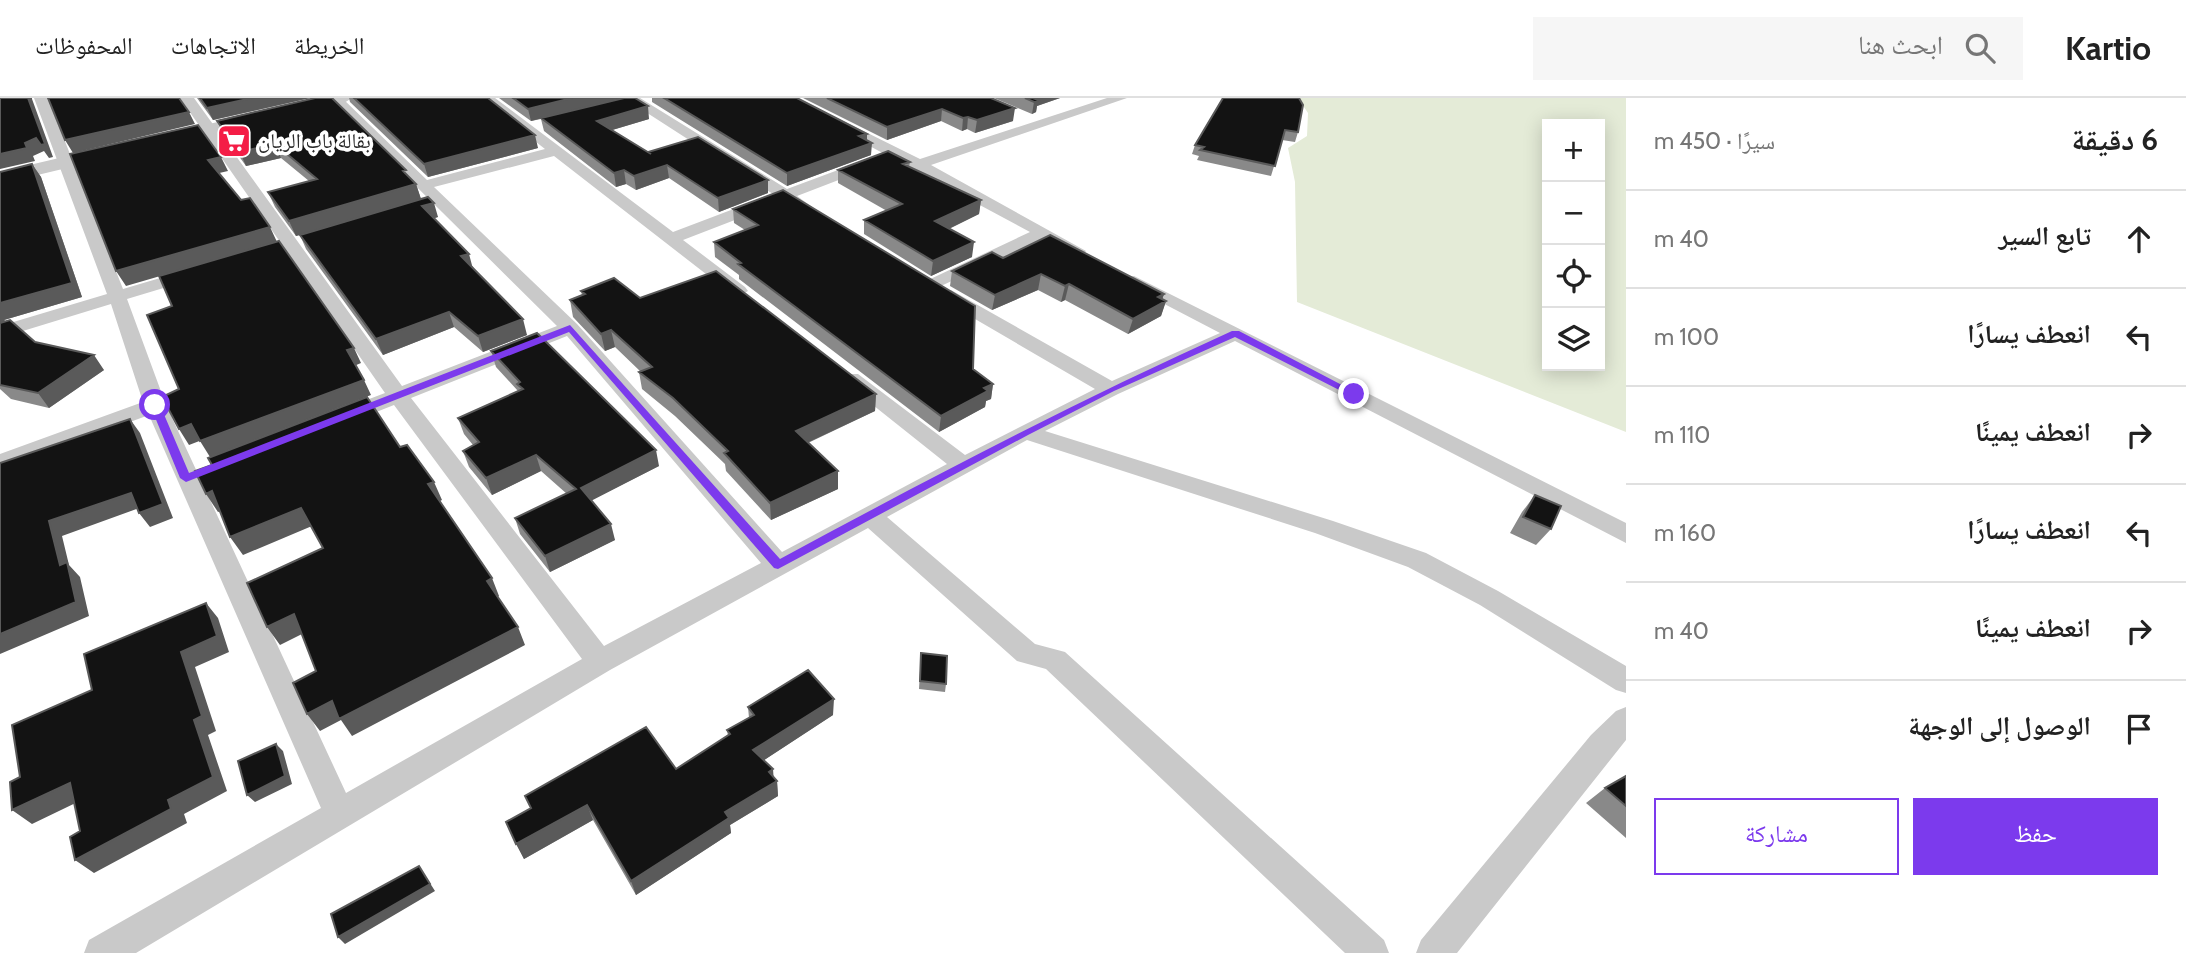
<!DOCTYPE html>
<html lang="ar">
<meta charset="utf-8">
<style>
body{margin:0;font-family:Cabin,"Noto Naskh Arabic",sans-serif;background:#f6f6f6;color:#222;direction:rtl}
.controls{position:absolute;right:21px;top:21px;display:grid;overflow:hidden;border-radius:0px;box-shadow:0 4px 18px #0003}
.controls button{width:63px;height:63px;display:grid;place-items:center;padding:0;border:0;border-bottom:2px solid #e0e0e0;background:#fff;color:#222;font:35px sans-serif}
.stop{position:absolute;width:21px;height:21px;margin:-16px;border:5px solid #7c3aed;border-radius:50%;background:#fff}
.stop.end{background:#7c3aed;border-color:#fff;box-shadow:0 2px 7px #0008}
.list{margin:0;padding:0;list-style:none}
h2{display:flex;justify-content:space-between;align-items:center;height:91px;margin:0;padding:0 28px;font-size:30px}
h2 small{font-size:23px;font-weight:400;color:#767676}
.list li{display:grid;grid-template-columns:46px 1fr auto;gap:21px;align-items:center;box-sizing:border-box;height:98px;padding:0 28px;border-top:2px solid #e0e0e0}
.list b{display:block;font-size:26px;white-space:nowrap}
.list em{font-size:23px;font-style:normal;color:#767676}
.actions{display:flex;gap:14px;padding:21px 28px}
.actions a{flex:1;padding:16px 0;border:2px solid #7c3aed;border-radius:0px;text-align:center;font-size:24px;color:#7c3aed}
.actions .main{background:#7c3aed;color:#fff}
.icon{flex:none;width:38px;height:38px;fill:none;stroke:currentColor;stroke-width:2;stroke-linecap:round;stroke-linejoin:round}
.map{position:relative;flex:none;width:1626px;height:855px;overflow:hidden;direction:ltr}
header{display:flex;align-items:center;gap:42px;box-sizing:border-box;height:98px;padding:0 35px;background:#fff;border-bottom:2px solid #e0e0e0}
header strong{font-size:33px}
nav{display:flex;gap:38px;margin-inline-start:auto;font-size:24px}
.search{width:490px;height:63px;background:#f6f6f6;display:flex;align-items:center;gap:18px;box-sizing:border-box;padding:0 24px;border-radius:0px;color:#767676;font-size:26px}
main{display:flex}
aside{flex:1;background:#fff}
.map>svg:first-child{display:block}
.green{fill:#e4ebd7;fill-rule:evenodd}
.lines{fill:none;stroke-linecap:round;stroke-linejoin:round}
.minor{fill:#c9c9c9;fill-rule:evenodd}
.tertiary{fill:#c9c9c9;fill-rule:evenodd}
.wall{fill:#898989}
.shaded-wall{fill:#5a5a5a}
.building{fill:#131313;stroke:#5a5a5a;stroke-width:2}
.route{fill:#7c3aed}
.labels{text-anchor:middle;stroke-width:7;stroke-linejoin:round;paint-order:stroke}
.far-poi-label{font-size:21px;fill:#2c2c2c;stroke:#fff;text-anchor:start}
</style>
<header>
<strong>Kartio</strong>
<div class="search"><svg class="icon" aria-label="search" viewBox="0 0 24 24"><circle cx="10" cy="10" r="6"/><path d="M15 15l6 6"/></svg>ابحث هنا</div>
<nav><a>الخريطة</a><a>الاتجاهات</a><a>المحفوظات</a></nav>
</header>
<main>
<aside>
<h2>6 دقيقة<small>سيرًا · 450 m</small></h2>
<ul class="list">
<li><svg class="icon" aria-label="ahead" viewBox="0 0 24 24"><path d="M12 20V5M6 11l6-6 6 6"/></svg><div><b>تابع السير</b></div><em>40 m</em></li>
<li><svg class="icon" aria-label="left" viewBox="0 0 24 24"><path d="M17 20v-9H6M10 6l-5 5 5 5"/></svg><div><b>انعطف يسارًا</b></div><em>100 m</em></li>
<li><svg class="icon" aria-label="right" viewBox="0 0 24 24"><path d="M7 20v-9h11M14 6l5 5-5 5"/></svg><div><b>انعطف يمينًا</b></div><em>110 m</em></li>
<li><svg class="icon" aria-label="left" viewBox="0 0 24 24"><path d="M17 20v-9H6M10 6l-5 5 5 5"/></svg><div><b>انعطف يسارًا</b></div><em>160 m</em></li>
<li><svg class="icon" aria-label="right" viewBox="0 0 24 24"><path d="M7 20v-9h11M14 6l5 5-5 5"/></svg><div><b>انعطف يمينًا</b></div><em>40 m</em></li>
<li><svg class="icon" aria-label="arrive" viewBox="0 0 24 24"><path d="M6 21V4h12l-3 4 3 4H6"/></svg><div><b>الوصول إلى الوجهة</b></div></li>
</ul>
<div class="actions"><a class="main">حفظ</a><a>مشاركة</a></div>
</aside>
<div class="map">
<svg width="1626" height="855" viewBox="0 0 1626 855">
<rect width="100%" height="100%" fill="#fff"/>
<!-- green -->
<path class="green" d="M1298,0h328v334l-329,-130 -2,-120 -7,-34 19,-12 1,-23zM1547,26h53v242h-53z"/>
<g class="lines">
<!-- minor -->
<path class="minor" d="M34,0h14l75,191 71,-21 9,5 -3,4 -73,22 39,106 180,388 236,-134 -188,-254 -43,17h-16l-3,-5 3,-5 50,-19 -205,-295h14l208,288 155,-60 -230,-228h15l85,82 118,-31 -65,-51h15l178,134 100,-38 -149,-96h16l147,91 78,-29h10l2,3 -2,3 -78,30 18,13 -2,3h-12l-17,-11 -101,39 62,47 3,4 -9,5 -6,-1 -179,-139 -120,31 143,137 205,228 165,-88 -103,-82 -3,-4 3,-4h14l107,81 130,-66 -156,-91 -3,-4 3,-4h12l161,91 108,-48 -92,-48 -3,-4 3,-4 6,-1 492,247v20l-391,-202 -117,53 -73,37 288,90 93,32 72,38 128,75v27l-10,-3 -136,-85 -72,-38 -93,-34 -288,-93 -140,77 148,127 30,8 319,288 5,13h-44l-299,-284 -29,-8 -149,-133 -258,142 -474,283h-52l5,-13 232,-132 -172,-393 -149,55v-16l143,-52 -32,-98 -111,34v-12l107,-32zM567,238l194,227 -157,83 -193,-248z
M780,0h17l123,61 187,-61h20l-196,67 155,86 -3,4h-12l-28,-16 -113,52 -6,-1 -3,-4 3,-4 106,-50z
M1626,609v33l-169,213h-41l5,-13 170,-205 25,-24z"/>
<!-- tertiary -->
<path class="tertiary" d="M322,0h30l-8,5 -183,42 -9,-5 9,-5z
M114,47l9,6 -2,4 -121,29v-12z"/>
</g>
<!-- wall -->
<path class="wall" d="M197,0h113l-97,22z
M349,0h139l50,50 -110,29 -78,-75z
M499,0h123l-45,11 72,10 -37,11 36,22 120,41 -49,19 -50,-34 -33,12 -10,-6 -10,3 -72,-56 -3,-12 -10,2z
M652,0h145l70,42 4,15 -84,31 -135,-84z
M803,0h188l22,23 -38,12 -8,-4 -5,2 -21,-10 -54,19z
M994,0h66l-23,8 -1,6 -4,2z
M1223,0l75,34 -3,10 -13,-2 -11,36 -74,-16 2,-4 -7,-2 3,-9z
M217,23l191,55 8,8 5,15 17,18 -4,1 93,117 -44,17 -29,-25 -71,28 -77,-106 -6,-14 -4,1 -21,-29 -7,-15 41,-11 -28,-23 -35,8 -23,-32z
M910,64l-1,5 72,33 -2,14 -30,15 23,28 -41,19 -67,-42v-14l23,-9 -49,-28v-13z
M32,66l9,13 41,120 -78,23 31,22 69,28 -55,38 -38,-9 -11,-10v-217z
M733,111l260,175 -2,15 -5,2 -1,6 -46,25 -200,-153v-4l-24,-18 -1,-15 31,-12 -11,-7z
M1003,160l161,36 -2,5 4,2 -5,15 -33,18 -63,-34 -4,2 -23,-12 -46,20 -42,-24 2,-15z
M581,193l59,7 236,96 -1,17 -67,32 30,46 -67,31 -45,-49 -1,-7 -50,-48 -33,-27 -3,-17h2l-26,-25 -10,4 -32,-34 -3,-17 12,-5z
M491,253l168,115 -68,34 24,40 -65,32 -30,-38 -5,-16 52,-24 -26,-23 -49,24 -23,-28 -6,-16 10,-6 -9,-11 -6,-16 60,-27 -22,-24z
M1535,397l16,34 -15,16 -26,-12 12,-21z
M921,555l25,31 -1,8 -26,-3z
M748,609l85,8 -69,45 9,16 4,5 1,15 -48,29 1,8 -95,62 -43,-75 -69,39 -18,-37 170,-53 52,-33 -1,-6 22,-12z
M1626,678v62l-40,-35 19,-15z"/>
<!-- shaded-wall -->
<path class="shaded-wall" d="M28,0h4v1l21,58 -4,1 -5,-7 -11,5 2,5 -35,8v-15l25,-11z
M252,0h58l-97,22 -6,-12z
M572,0h50l-91,23 -3,-12z
M1030,0h30l-23,8 -1,6 -4,2 2,-12z
M648,8l1,13 -50,15 -2,-13z
M1015,10l-2,13 -38,12 2,-13z
M942,11l-1,12 -54,19v-13z
M189,14l6,12 -122,29 -8,-13z
M968,19l-1,12 -5,2 1,-13z
M867,36v10l5,-1 -1,12 -84,31v-13l72,-37z
M535,37l3,13 -110,29 -4,-13z
M275,46l6,14 -35,8 -6,-14z
M221,59l7,14 -13,3 -7,-14z
M32,66l9,13 41,120 -78,23 2,2 -6,2v-21z
M667,67l2,13 -33,12 -2,-14z
M624,72l2,14 -10,3 -2,-14z
M768,82v13l-49,19 -1,-14z
M416,86l5,15 -125,37 -7,-15z
M981,102l-2,14 -45,22 1,-15z
M434,105l4,14 -12,4 -4,-15z
M270,129l7,15 -151,44 -10,-15z
M974,144l-2,15 -41,19 2,-15z
M469,156l4,15 -12,-13z
M1041,176l-3,16 -46,20 3,-15z
M1069,186l-4,16 -4,2 4,-16z
M1164,196l-3,9 5,-2 -5,15 -33,18 5,-15 25,-22z
M449,214l5,15 -71,28 -7,-16z
M523,221l4,16 -44,17 -5,-16z
M611,232l4,17 -10,4 -4,-17z
M354,250l7,15 -7,3 -7,-16z
M94,257l10,15 -55,38 -11,-15z
M364,282l7,15 -161,62 -10,-16z
M993,286l-2,15 -5,2 -1,6 -46,25 2,-16 43,-28z
M876,296l-1,17 -79,37v-17z
M130,321l10,14 33,85 -23,9 -11,-14z
M191,326l11,16 -13,5 -10,-16z
M656,352l3,16 -74,38 -4,-16z
M536,357l5,16 -49,24 -6,-17z
M838,373v18l-67,31 -1,-17z
M434,384l8,18 -6,3 -8,-19z
M212,393l13,19 -7,2 -12,-18z
M131,395l11,14 -80,29 7,29 11,12 9,39 -89,38v-20l60,-69 -11,-44z
M301,410l11,18 -69,29 -13,-18z
M611,426l4,16 -65,32 -5,-16z
M492,480l7,18 -4,3 -8,-18z
M206,505l12,15 11,34 -34,15 21,64 -8,4 19,56 -43,23 3,9 -93,50 -19,-13 93,-60 26,-80 -13,-68z
M294,516l12,18 -26,13 -13,-18z
M518,529l7,18 -173,91 -11,-16 -21,11 -13,-17 25,-13z
M834,601l-1,16 -78,51 -2,-16z
M276,646l7,7 9,33 -37,18 -8,-7z
M773,671l1,14 3,-2 1,15 -48,29 1,8 -95,62 -5,-14 94,-69z
M70,685l18,14 -56,27 -20,-14z
M587,707l6,15 -69,39 -8,-15z
M419,768l16,25 -90,53 -7,-7z"/>
<!-- building -->
<path class="building" d="M0,0h28l17,46 -4,1 -5,-7 -11,5 2,5 -27,6z
M48,0h131l10,14 -124,28z
M200,0h52l-45,10z
M315,0h17l74,72 -3,1 13,13 -127,37 -21,-29 49,-13 -42,-35 -35,8 -23,-31z
M354,0h134l47,37 -111,29z
M513,0h59l-44,11z
M624,0h11l13,8 -51,15 54,33 -3,-2 50,-15 70,43 -50,18 -51,-33 -33,11 -10,-6 -10,3 -73,-55z
M664,0h133l70,36 -8,2 13,7 -85,30z
M827,0h164l24,10 -38,12 -9,-3 -5,1 -21,-9 -55,18z
M1025,0h8l5,2 -4,2z
M1223,0h76l4,7 -5,27 -13,-2 -10,36 -75,-16 4,-3 -9,-2z
M198,27l23,32 -13,3 33,40 9,-2 20,29 -154,44 -46,-117z
M888,53l22,11 -7,2 78,36 -46,21 39,21 -41,19 -69,-41 38,-16 -64,-34z
M32,66l40,119 -72,20v-131z
M783,92l192,116 -2,63 20,15 -9,4 4,3 -47,25 -203,-152 3,-1 -27,-21 44,-17 -25,-16z
M428,99l6,6 -12,3 47,48 -8,2 62,63 -45,17 -29,-24 -73,27 -76,-104z
M1050,137l114,59 -6,3 8,4 -33,18 -64,-35 -4,2 -24,-12 -46,21 -43,-24 40,-19 11,6z
M279,143l75,107 -7,2 17,30 -164,61 -9,-17 -12,5 -17,-32 17,-8 -32,-74 25,-9 -13,-30z
M716,173l160,123 -80,37 42,40 -68,32 -46,-50 4,-2 -55,-53 -34,-26 13,-5 -41,-37 -10,4 -31,-34 15,-6 -4,-3 33,-13 26,20z
M10,222l25,22 59,13 -56,38 -38,-8v-62z
M537,235l119,117 -75,38 30,36 -66,32 -30,-38 61,-29 -40,-34 -50,23 -23,-27 16,-9 -21,-24 65,-29 -6,-5 3,-2 -29,-31z
M367,299l33,50 7,-2 27,37 -6,2 64,94 -5,3 31,46 -179,92 -7,-18 -25,13 -14,-31 23,-12 -22,-57 -27,13 -20,-44 76,-35 -22,-40 -71,29 -18,-46 -6,3 -11,-23 17,-6 -4,-7z
M130,321l33,85 -24,9 -8,-20 -82,28 11,44 7,-3 9,40 -76,32v-171z
M1535,397l26,11 -10,23 -28,-12z
M206,505l11,33 -36,16 21,64 -8,4 19,57 -45,23 3,9 -96,51 -5,-23 10,-6 -10,-48 -58,27 -2,-28 10,-5 -8,-52 80,-35 -8,-36z
M921,555l26,3 -1,28 -26,-3z
M808,572l26,29 -81,51 20,19 -4,3 8,9 -52,31 4,6 -98,63 -44,-76 -71,39 -10,-22 25,-14 -6,-12 121,-69 30,42 54,-35 -3,-4 27,-15 -6,-8z
M276,646l9,32 -38,19 -9,-34z
M1626,678v30l-21,-18z
M419,768l11,18 -92,53 -7,-23z"/>
<!-- route -->
<path class="route" d="M570,227l210,234c150,-81 297,-158 452,-228h7l120,63 -8,2 -116,-59 -121,54 -86,44 -250,134 -4,-1 -205,-236 -383,150 -6,-4 -30,-73 5,-3 5,3 29,68z"/>
<!-- icons -->
<defs>
<g id="supermarket-square" transform="scale(1.75)"><rect x="-9" y="-9" width="18" height="18" rx="4" fill="#f41d46" stroke="#fff"/><path d="M-6-5.5h2.5l.6 2H6L4.5 2H-2.5L-4.4-4H-6ZM-1.5 3.2a1.3 1.3 0 1 0 .1 0ZM3 3.2a1.3 1.3 0 1 0 .1 0Z" fill="#fff"/></g>
</defs>
<g fill-rule="evenodd">
<use href="#supermarket-square" x="234" y="43"/>
</g>
<g class="labels">
<!-- far-poi labels -->
<g class="far-poi-label">
<text x="258" y="50">بقالة باب الريان</text>
</g>
</g>
</svg>
<div class="controls">
<button>+</button>
<button>−</button>
<button><svg class="icon" aria-label="locate" viewBox="0 0 24 24"><circle cx="12" cy="12" r="6"/><path d="M12 2v4M12 18v4M2 12h4M18 12h4"/></svg></button>
<button><svg class="icon" aria-label="layers" viewBox="0 0 24 24"><path d="M12 4l9 5-9 5-9-5zM3 14l9 5 9-5"/></svg></button>
</div>
<div class="stop" style="left:155px;top:307px"></div>
<div class="stop end" style="left:1354px;top:296px"></div>
</div>
</main>
